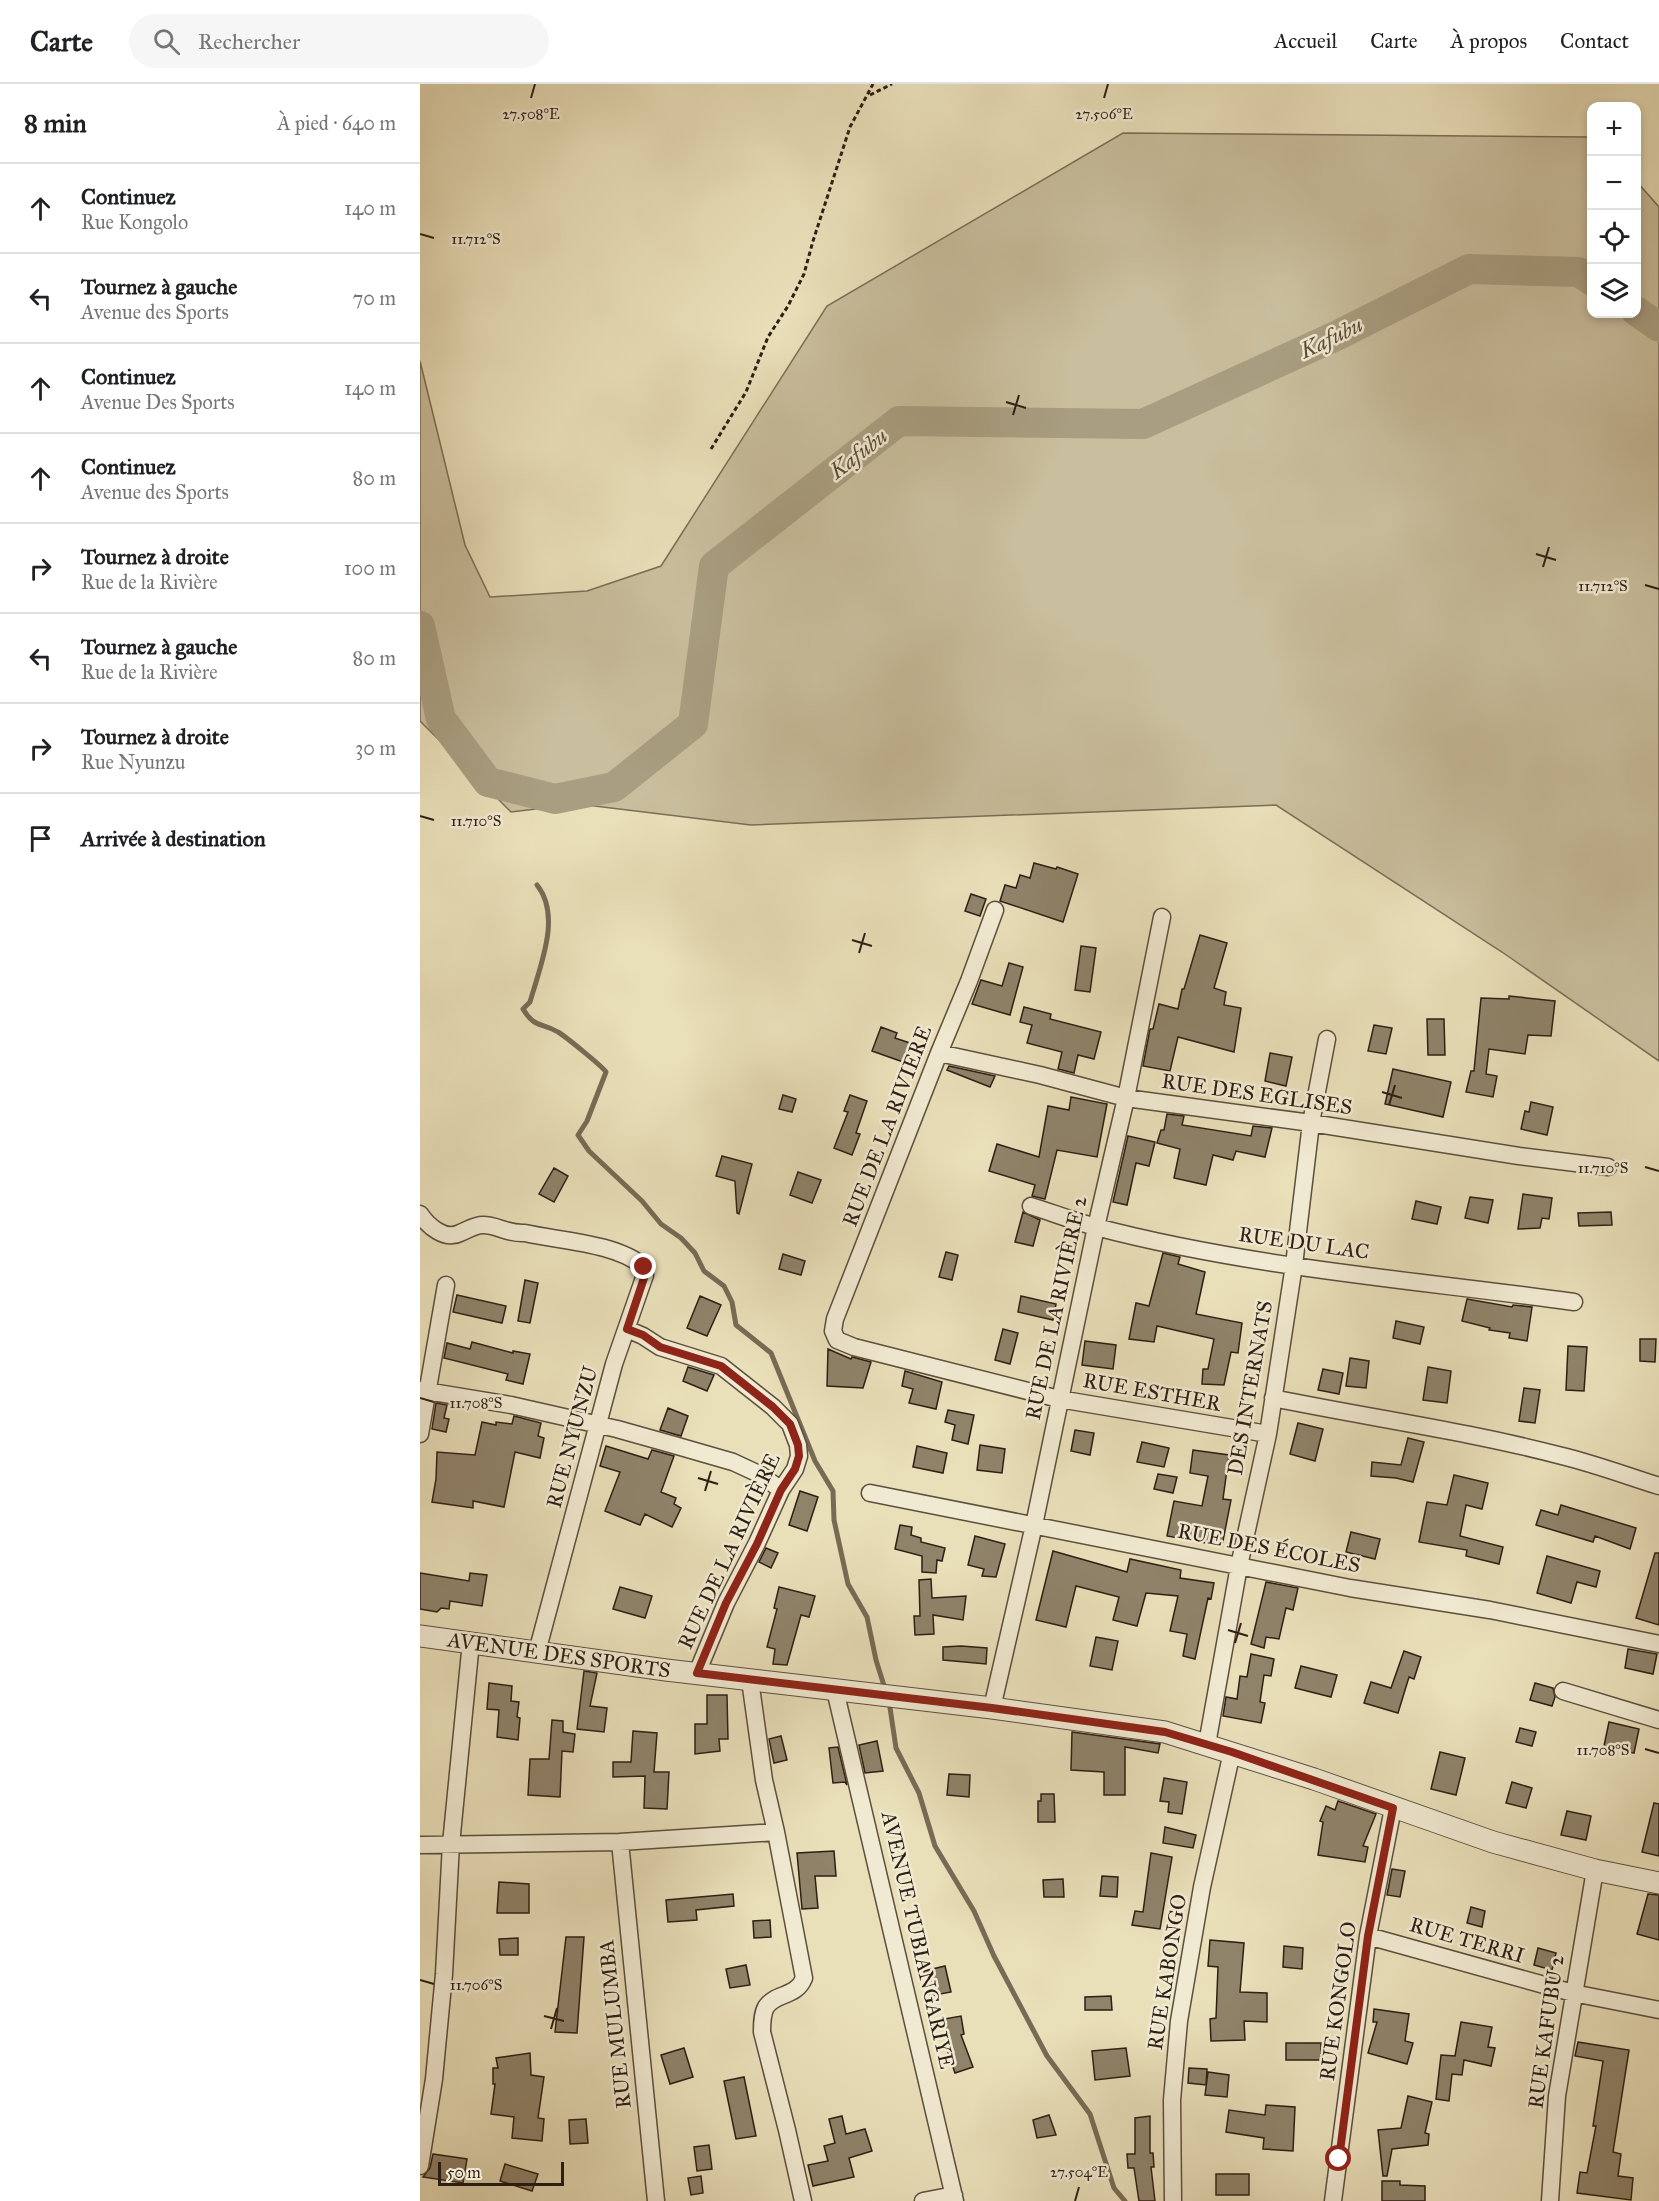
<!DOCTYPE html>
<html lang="fr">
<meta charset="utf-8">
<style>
body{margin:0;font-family:"IM FELL Great Primer",serif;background:#f6f6f6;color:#202124}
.controls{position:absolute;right:18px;top:18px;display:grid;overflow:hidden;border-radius:12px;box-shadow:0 3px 9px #0003}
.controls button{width:54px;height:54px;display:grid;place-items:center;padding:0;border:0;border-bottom:2px solid #e0e0e0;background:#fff;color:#202124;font:30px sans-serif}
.scale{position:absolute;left:18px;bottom:15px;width:126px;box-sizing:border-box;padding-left:6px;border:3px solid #2d1f14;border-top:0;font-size:16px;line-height:21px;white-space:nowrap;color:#2d1f14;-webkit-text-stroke:4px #f1ead2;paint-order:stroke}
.stop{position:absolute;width:18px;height:18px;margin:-14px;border:4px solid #8f2418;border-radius:50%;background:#fff}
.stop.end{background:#8f2418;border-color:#fff;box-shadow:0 2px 6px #0008}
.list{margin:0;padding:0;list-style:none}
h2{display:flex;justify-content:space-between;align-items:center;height:78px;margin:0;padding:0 24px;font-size:26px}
h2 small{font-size:20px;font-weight:400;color:#757577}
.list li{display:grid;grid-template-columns:39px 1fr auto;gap:18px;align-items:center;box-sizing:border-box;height:90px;padding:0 24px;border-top:2px solid #e0e0e0}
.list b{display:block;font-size:22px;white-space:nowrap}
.list p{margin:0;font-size:20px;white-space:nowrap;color:#757577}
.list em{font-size:20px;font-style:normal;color:#757577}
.icon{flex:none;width:33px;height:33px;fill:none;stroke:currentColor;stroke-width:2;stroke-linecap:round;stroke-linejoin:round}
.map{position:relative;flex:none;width:1239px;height:2117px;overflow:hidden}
header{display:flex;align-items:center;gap:36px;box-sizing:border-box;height:84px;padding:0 30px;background:#fff;border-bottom:2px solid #e0e0e0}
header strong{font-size:28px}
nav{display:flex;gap:33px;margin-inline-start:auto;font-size:21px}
.search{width:420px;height:54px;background:#f6f6f6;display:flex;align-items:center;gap:15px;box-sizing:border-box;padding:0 21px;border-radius:33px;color:#757577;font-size:22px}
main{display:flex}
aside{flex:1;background:#fff}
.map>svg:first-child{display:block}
.green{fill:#c9be9d;stroke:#7b6e58;stroke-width:1.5}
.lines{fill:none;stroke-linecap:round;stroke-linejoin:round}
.stream{stroke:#776b55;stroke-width:5}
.river{stroke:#a99e81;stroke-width:30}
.building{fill:#8f836a;stroke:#2d1f14;stroke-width:1.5}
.minor-casing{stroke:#5c4f3d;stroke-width:19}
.tertiary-casing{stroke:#5c4f3d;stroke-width:23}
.path{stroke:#2d1f14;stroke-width:3;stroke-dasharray:4.5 3;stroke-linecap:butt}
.minor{stroke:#f1ead2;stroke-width:16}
.tertiary{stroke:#f1ead2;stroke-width:21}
.route{stroke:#8f2418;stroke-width:8}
.ticks{fill:none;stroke:#2d1f14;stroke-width:2}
.labels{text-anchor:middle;stroke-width:5;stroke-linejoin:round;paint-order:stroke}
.street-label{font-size:21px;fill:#2d1f14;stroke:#f1ead2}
.water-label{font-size:22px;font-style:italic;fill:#584b3a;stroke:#f1ead2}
.ticks-label{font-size:15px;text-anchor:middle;fill:#2d1f14;stroke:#f1ead2;stroke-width:5;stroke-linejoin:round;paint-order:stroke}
</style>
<header>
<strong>Carte</strong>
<div class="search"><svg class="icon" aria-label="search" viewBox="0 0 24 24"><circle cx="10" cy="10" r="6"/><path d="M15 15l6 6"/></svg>Rechercher</div>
<nav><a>Accueil</a><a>Carte</a><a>À propos</a><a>Contact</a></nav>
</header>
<main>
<aside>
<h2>8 min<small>À pied · 640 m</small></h2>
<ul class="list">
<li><svg class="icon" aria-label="ahead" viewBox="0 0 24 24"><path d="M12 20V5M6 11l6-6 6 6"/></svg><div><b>Continuez</b><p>Rue Kongolo</p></div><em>140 m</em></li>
<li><svg class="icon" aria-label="left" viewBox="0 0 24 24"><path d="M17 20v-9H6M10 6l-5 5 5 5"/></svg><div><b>Tournez à gauche</b><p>Avenue des Sports</p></div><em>70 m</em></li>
<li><svg class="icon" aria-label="ahead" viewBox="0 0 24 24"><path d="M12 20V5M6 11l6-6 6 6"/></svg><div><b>Continuez</b><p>Avenue Des Sports</p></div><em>140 m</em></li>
<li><svg class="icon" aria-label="ahead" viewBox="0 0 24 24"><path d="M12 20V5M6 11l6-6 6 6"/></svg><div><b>Continuez</b><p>Avenue des Sports</p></div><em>80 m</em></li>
<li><svg class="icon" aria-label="right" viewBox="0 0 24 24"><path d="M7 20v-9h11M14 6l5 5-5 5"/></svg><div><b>Tournez à droite</b><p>Rue de la Rivière</p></div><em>100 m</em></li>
<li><svg class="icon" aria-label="left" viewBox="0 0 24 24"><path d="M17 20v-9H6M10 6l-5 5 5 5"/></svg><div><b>Tournez à gauche</b><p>Rue de la Rivière</p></div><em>80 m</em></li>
<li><svg class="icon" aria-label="right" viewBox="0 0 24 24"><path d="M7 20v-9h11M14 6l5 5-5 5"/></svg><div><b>Tournez à droite</b><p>Rue Nyunzu</p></div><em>30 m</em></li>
<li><svg class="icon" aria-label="arrive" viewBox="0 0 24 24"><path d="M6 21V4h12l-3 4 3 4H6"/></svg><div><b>Arrivée à destination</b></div></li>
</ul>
</aside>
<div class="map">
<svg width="1239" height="2117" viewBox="0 0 1239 2117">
<rect width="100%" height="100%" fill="#e9dfb9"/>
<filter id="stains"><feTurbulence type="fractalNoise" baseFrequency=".00333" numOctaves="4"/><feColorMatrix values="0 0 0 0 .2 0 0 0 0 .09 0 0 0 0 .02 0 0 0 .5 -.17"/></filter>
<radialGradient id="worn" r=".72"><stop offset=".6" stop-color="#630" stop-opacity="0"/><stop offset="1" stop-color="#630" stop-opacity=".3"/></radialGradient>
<!-- green -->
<path class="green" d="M703,49l468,4 1,177h44l1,-132 22,25v854l-157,-109 -226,-147 -525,20 -173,-21 -67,8 -91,-91v-360l45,184 25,52 97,-6 74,-25 166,-260z"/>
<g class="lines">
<!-- stream -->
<path class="stream" d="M117,801c25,31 3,81 -7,117l-7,7c12,20 19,13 35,23 7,4 45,35 48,40l-19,49 -9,14 11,16 53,50 19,23 20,14 14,15 9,18 20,15 8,16 4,23 35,28 44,108 18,30 1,29 14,64 19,33 9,43 10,32
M469,1617l7,47 23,45 16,53 39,65 20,45 53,100 43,58 24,74 11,13"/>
<!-- river -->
<path class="river" d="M1216,227l23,16
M0,542l21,93 47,63 67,17 59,-12 79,-63 21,-158 185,-145 244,3 193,-88 133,-67 110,3 13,9"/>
</g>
<!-- building -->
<path class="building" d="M614,779l22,6 1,-2 21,7 -15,48 -63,-21 5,-16 11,3 4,-13 10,3z
M551,810l15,5 -6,17 -15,-5z
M780,851l27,8 -13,45 12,4 -2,13 17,3 -7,44 -56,-15 -8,34 -27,-5 7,-37h3l6,-25 19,5 4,-20h2z
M661,862l15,2 -6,44 -15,-2z
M589,879l14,4 -13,48 -38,-11 9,-24 21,6z
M1089,912l46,5 -4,35 -23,-1 -3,19 -36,-5 -3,25 11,2 -4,21 -27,-5 5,-21h3l7,-73 28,1z
M604,923l27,7 -1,5 51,13 -7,27 -16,-4 -4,18 -16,-4 4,-17 -35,-9 5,-18 -12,-3z
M1007,935h17l1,36h-17z
M954,941l18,3 -6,26 -18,-3z
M461,943l16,6 -2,5 18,6 -7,19 -34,-12z
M850,969l22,4 -6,29 -21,-5z
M529,982l46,10 -5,11 -43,-17z
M973,985l58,13 -8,35 -58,-13z
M363,1011l13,4 -4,13 -13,-3z
M430,1011l17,6 -11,32 4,1 -8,21 -18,-7 14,-36 -4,-1z
M651,1013l36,7 -10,53 -40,-7 -12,49 -13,-3 3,-11 -46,-14 8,-27 42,13 9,-51 21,4z
M1111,1018l22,5 -6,28 -26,-6 4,-18 4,1z
M747,1030l17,2 -2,9 69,11 2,-10 19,2 -7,29 -29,-6 -3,9 -20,-5 -7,30 -32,-7 6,-29 -23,-6 4,-13h3z
M708,1052l27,6 -6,24 -13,-3 -9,42 -14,-3z
M302,1072l30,8 -13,50 -2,-1 -2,-32 -19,-5z
M134,1084l14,8 -14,26 -15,-8z
M378,1088l23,8 -9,23 -22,-8z
M1103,1110l29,4 -3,21 -7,-1 -2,10 -22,1z
M1050,1113l23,3 -5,23 -23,-5z
M996,1117l25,6 -4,17 -25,-5z
M603,1128l17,8 -7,26 -18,-4z
M1191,1128l1,13 -33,1 -1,-13z
M526,1168l12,3 -6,25 -13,-3z
M743,1169l17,4 -2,7 27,8 -9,42 46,9 -4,30 -7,-1 -7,33 -22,-1 1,-15h5l6,-30 -57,-13 -3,16 -25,-3 7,-36 13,3z
M363,1170l22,7 -4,14 -22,-6z
M105,1196l13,3 -8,40 -12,-2z
M37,1211l49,11 -4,17 -49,-11z
M280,1212l21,9 -14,31 -20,-8z
M601,1212l35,8 -3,16 -35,-8z
M1047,1215l45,8 1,-2 19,2 -5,34 -18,-3 1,-5 -21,-3 1,-2 -28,-7z
M976,1237l28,6 -4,17 -27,-6z
M583,1245l15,4 -8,31 -15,-4z
M1220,1255h16l-1,23 -15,-1z
M665,1257l31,4 -3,24 -31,-4z
M52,1258l41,11v-2l17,3 -7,30 -17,-4 2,-6 -64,-16 3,-15 23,6z
M1148,1262l19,1 -3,44 -18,-1z
M408,1265l23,10 1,-2 19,5 -8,26 -36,-2z
M930,1274l19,3 -3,27 -20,-2z
M268,1283l26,8 -7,16 -24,-10z
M1008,1283l23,4 -4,32 -24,-3z
M903,1285l20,4 -4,21 -21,-4z
M485,1287l37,11 -6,27 -27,-6 4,-14 -11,-3z
M1104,1304l16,2 -5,33 -16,-2z
M16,1319l11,2 -3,13 5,1 -3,13 -14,-3z
M248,1324l20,8 -7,20 -21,-6z
M528,1326l26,5 -6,29 -16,-4 3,-15 -10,-3z
M94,1332l27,7 -3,13 6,2 -4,20 -25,-6 -11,55 -31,-6v7l-41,-6 4,-23 1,-27 38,3 7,-33 14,3v-3l16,2z
M878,1339l25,6 -8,32 -25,-7z
M655,1346l19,3 -4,22 -19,-4z
M988,1354l16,4 -11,40 -17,-4 -25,-2 1,-14 29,3z
M722,1358l27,6 -5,19 -27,-5z
M560,1361l25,4 -3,24 -25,-3z
M186,1362l42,13 4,-9 22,6 -13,36 15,6 -2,6 7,4 -9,19 -27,-13 -5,11 -35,-14 15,-39 -20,-6z
M497,1362l30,7 -4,20 -30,-6z
M773,1366l36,5 -6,44 8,1 -9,46 -55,-10 7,-35 28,5 6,-30 -18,-3z
M738,1390l19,3 -4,16 -19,-4z
M1034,1391l34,8 -6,26 -16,-4 -6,31 43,11 -4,17 -33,-8 1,-6 -48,-8 8,-40 20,3z
M380,1407l18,6 -11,34 -18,-6z
M1141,1421l75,23 -6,21 -35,-13 -2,6 -57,-17 5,-15 17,5z
M480,1441l12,2 -1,8 10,3v4l24,6 -3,13 -5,-1 -1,13 -14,-1v-16l-27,-7z
M931,1448l29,7 -5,20 -29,-7z
M555,1452l30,8 -9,33 -14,-1 2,-7 -16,-4z
M346,1464l12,5 -7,15 -12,-6z
M633,1467l74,21 3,-13 51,11 -1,8 34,5 -3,16 -3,-1 -13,61 -12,-3 4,-22 -17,-3 8,-35 -32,-3 -9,33 -24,-6 6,-23 -43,-11 -10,41 -30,-7z
M1235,1469h4v72l-23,-7z
M1127,1472l53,15 -4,16 -19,-5 -6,21 -34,-10z
M0,1489l49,8 1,-8 17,2 -5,31 -32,-5 -1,8 -8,-1 -4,4 -17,-3z
M511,1495l1,19 34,-2 -3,24 -30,-5 1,19 -19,1 -1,-19h6l-1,-36z
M846,1498l32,6 -5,22 -7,-2 -7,31 -13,-2 -2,11 -13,-4z
M200,1503l32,9 -7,22 -32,-9z
M359,1503l36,9 -6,21 -8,-2 -14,50 -14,-1 2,-15 -8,-2 10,-38 -3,-1z
M676,1553l22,4 -6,29 -22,-4z
M541,1562l26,2 -1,16 -43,-4v-13z
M1208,1565l29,5 -4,20 -28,-6z
M984,1567l17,6 -7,22 -5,-2 -11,36 -34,-10 7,-21 20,6z
M831,1570l23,5 -3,17 -7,-1 -4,27 5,1 -4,20 -38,-7 3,-19 11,2 3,-23 7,1z
M881,1582l36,9 -6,22 -36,-9z
M164,1587l13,2 -7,33 17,2 -3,24 -27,-3z
M69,1599l23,3 -1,15 8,1 -2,15 3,1 -2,22 -21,-3 2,-27 -12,-1z
M1115,1599l18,5 2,9 -3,9 -22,-6z
M287,1611h20l1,44h-9l1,12 -25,3v-30h12z
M132,1636l11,1v11l12,2 -2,18 -11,-1 -2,46 -32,-2 2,-36h19z
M1189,1638l30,7 -5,24 -30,-7z
M1100,1644l16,4 -4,14 -16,-4z
M213,1647l24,2 -3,39h15l-2,37 -23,-1 1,-32 -32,1v-15h18z
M652,1648l88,12 -2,9 -33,-6v48h-21v-23l-33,-2z
M361,1652l6,24 -13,3 -5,-24z
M457,1657l6,30 -18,2 -6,-28z
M418,1663l9,38 -2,-3 -12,1 -4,-35z
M1020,1668l25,6 -9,37 -25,-6z
M529,1690l21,1 -1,22 -22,-2z
M744,1694l23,4 -5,32 -14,-2 1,-10 -9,-1z
M1092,1698l20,6 -6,20 -20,-5z
M621,1710h13l1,28h-17v-21h3z
M918,1717l38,13 -13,32 5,1 -3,15 -47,-7 5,-33 -3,-1 6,-15 9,4z
M1234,1719l5,1v52l-17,-4z
M1147,1727l24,5 -5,24 -25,-5z
M745,1743l31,8 -3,13 -30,-5z
M414,1767l2,25h-21l3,32 -16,1 -5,-56z
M731,1769l21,4 -12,72 -28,-4 3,-14 8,1z
M972,1785l13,2 -5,26 -13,-2z
M682,1792l16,1 -1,20 -17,-1z
M643,1795l1,18h-20l-1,-17z
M79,1798l30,2v29h-32z
M313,1810l1,12 -38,4 1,10 -29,2 -2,-22z
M1228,1810l11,1v45l-22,-6z
M1051,1823l14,4 -3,16 -15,-4z
M350,1836l1,17 -17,1 -1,-17z
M146,1853h18l-7,96 -22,-1z
M98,1854v17h-18l-1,-16z
M790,1856l34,3 -4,49 27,1v29l-23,-1 1,19 -34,1 -1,-22 6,-1 2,-51 -10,-1z
M864,1862l19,2 -1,21 -19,-2z
M1118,1864l18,5 -4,17 -18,-5z
M326,1881l4,20 -20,3 -4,-19z
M525,1882l6,26 -21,4 -6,-25z
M691,1912l1,14h-27v-13z
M954,1925l35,5 -4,27 8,2 -6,21 -39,-11 9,-31h-4z
M541,1932l3,18 -3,1 12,32 -18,6 -7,-20 2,-1 -6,-33z
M1041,1938l31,5 -4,20 7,1 -4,18 -27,-6 -2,15 -10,-1 -3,27 -13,-2 5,-44 14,1z
M1158,1958l51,8 -16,102 8,2 -3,22 15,2 -2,22 -54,-7 3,-21 7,1 9,-47h-3l10,-65 -28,-5z
M866,1959h35v17h-35z
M264,1964l9,29 -23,7 -9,-29z
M706,1964l4,28 -35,4 -3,-29z
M110,1969l1,22 13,2 -6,41 6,1 -2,22 -30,-3 2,-21 -23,-3 4,-30h-2v-16h5l-2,-10z
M769,1984l18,1 -1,16 -18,-2z
M788,1988l21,3 -2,22 -22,-2z
M324,1993l12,59 -20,3 -12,-58z
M988,2012l24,6 -7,31 4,1 -1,11 -36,4 -5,27h-4l-5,-46 23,-2z
M846,2021l29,2 -2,44 -30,-2 1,-11 -38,-6 3,-22 36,5z
M629,2031l7,20 -19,3 -4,-18z
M422,2032l4,18 19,-5 7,22 -23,7 5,19 -41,9 -5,-21 20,-4 -4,-15 11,-3 -6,-24z
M730,2032v37h3l1,14h-3l4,34h-16l-5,-33h-6l-1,-14h8v-36z
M166,2035l2,24 -18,1 -1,-24z
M289,2061l3,24 -15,2 -3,-24z
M13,2070l34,5 -4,24 -40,-6 7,-9z
M85,2080l33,10 -6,17 -32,-10z
M796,2090h33v21h-33z
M281,2092l2,17 -12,2 -3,-17z
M962,2097h18v4l25,1v15h-43z"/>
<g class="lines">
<!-- minor casing -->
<g class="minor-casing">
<path id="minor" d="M575,826l-26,71 -30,72 -104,266 -2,12 4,9 17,7 205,52 209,35
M519,969l101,22 86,23 185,25 208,33 89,11
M611,1122c22,7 43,15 65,21 156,41 319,53 478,75
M0,1130c8,12 25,27 40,19 8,-3 14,-8 23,-8 15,0 23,9 42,8 35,8 92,10 119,34l1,8 -31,89 -77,288
M207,1245l16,7 17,11 61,19 52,41 17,17 8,21 1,11 -4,13 -14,21 -24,53 -31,60 -29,70
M0,1306l91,15 106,24 57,16 59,17 28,13 20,15
M853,1314c97,20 194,33 289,58 33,8 65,20 97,30
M0,1350l26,-149
M450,1409l480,95 140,22 169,34
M415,1606l120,511
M1143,1607l96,29
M572,1624l42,-183 62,-298 30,-129 36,-181
M787,1660l32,-178 29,-132 26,-169 17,-142 16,-84
M356,1748l28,146c-8,20 -28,14 -38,29 -4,7 -4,17 -4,25l25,98 16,71
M200,1758l36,359
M0,1761l200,-3 156,-10 -12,-52 -14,-100
M948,1852l205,57 86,17
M0,2082l14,-87 10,-105 7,-130 20,-202
M503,2117l31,-6
M753,2117l-1,-101 7,-79 23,-134 30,-135
M913,2117l35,-265 25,-128
M1130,2117l7,-105 38,-226"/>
</g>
<!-- tertiary casing -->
<g class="tertiary-casing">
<path id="tertiary" d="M0,1552l246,34 326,38 173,24 149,47 179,63 102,28 64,13"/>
</g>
<!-- path -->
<path class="path" d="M450,11l22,-11
M291,365l35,-57 22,-55 20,-31 16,-32 9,-33 37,-114 23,-43"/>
<!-- minor -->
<use href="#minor" class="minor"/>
<!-- tertiary -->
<use href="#tertiary" class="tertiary"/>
</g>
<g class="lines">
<!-- route -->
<path class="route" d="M224,1183l1,8 -18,54 16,6 17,12 61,19 52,41 17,17 8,21 1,11 -4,13 -14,21 -24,54 -31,59 -29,70 295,35 173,24 67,20 161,56 -25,128 -29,223"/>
</g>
<!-- ticks -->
<path class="ticks" d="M111,14l4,-14M684,14l4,-14M0,150l14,4M586,318l20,6M593,331l6,-20M1116,470l20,6M1123,483l6,-20M1225,501l14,4M0,732l14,4M432,856l20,6M439,869l6,-20M962,1008l20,6M969,1021l6,-20M1225,1083l14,4M0,1314l14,4M278,1394l20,6M285,1407l6,-20M808,1546l20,6M815,1559l6,-20M1225,1665l14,4M0,1896l14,4M124,1932l20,5M131,1945l6,-21M655,2117l4,-14"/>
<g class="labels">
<!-- street labels -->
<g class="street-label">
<text transform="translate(837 1010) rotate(8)" y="7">RUE DES EGLISES</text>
<text transform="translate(467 1042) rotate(-69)" y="7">RUE DE LA RIVIERE</text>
<text transform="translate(884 1159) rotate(8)" y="7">RUE DU LAC</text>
<text transform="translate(636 1224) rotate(-78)" y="7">RUE DE LA RIVIÈRE 2</text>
<text transform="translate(830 1304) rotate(-80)" y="7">DES INTERNATS</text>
<text transform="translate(732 1308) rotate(10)" y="7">RUE ESTHER</text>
<text transform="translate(152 1353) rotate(-75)" y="7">RUE NYUNZU</text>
<text transform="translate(849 1464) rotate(11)" y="7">RUE DES ÉCOLES</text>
<text transform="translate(309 1467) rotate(-65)" y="7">RUE DE LA RIVIÈRE</text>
<text transform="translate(139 1571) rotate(8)" y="7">AVENUE DES SPORTS</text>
<text transform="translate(498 1856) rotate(77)" y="7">AVENUE TUBIANGARIYE</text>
<text transform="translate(1047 1856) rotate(16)" y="7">RUE TERRI</text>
<text transform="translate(747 1888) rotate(-81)" y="7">RUE KABONGO</text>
<text transform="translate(918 1917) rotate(-82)" y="7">RUE KONGOLO</text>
<text transform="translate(195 1940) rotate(-96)" y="7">RUE MULUMBA</text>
<text transform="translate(1126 1948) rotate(-82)" y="7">RUE KAFUBU 2</text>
</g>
<!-- water labels -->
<g class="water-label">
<text transform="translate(911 253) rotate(-26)" y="8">Kafubu</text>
<text transform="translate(438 369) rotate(-38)" y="8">Kafubu</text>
</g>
</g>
<g class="ticks-label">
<text x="111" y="35">27.508°E</text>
<text x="684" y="35">27.506°E</text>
<text x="56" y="160">11.712°S</text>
<text x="1183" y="507">11.712°S</text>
<text x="56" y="742">11.710°S</text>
<text x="1183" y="1089">11.710°S</text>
<text x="56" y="1324">11.708°S</text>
<text x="1183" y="1671">11.708°S</text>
<text x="56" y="1906">11.706°S</text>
<text x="659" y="2093">27.504°E</text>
</g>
<rect width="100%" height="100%" filter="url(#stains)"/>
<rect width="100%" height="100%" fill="url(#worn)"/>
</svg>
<div class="controls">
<button>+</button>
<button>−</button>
<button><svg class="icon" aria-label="locate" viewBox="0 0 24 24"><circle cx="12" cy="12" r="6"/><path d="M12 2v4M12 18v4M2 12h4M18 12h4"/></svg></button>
<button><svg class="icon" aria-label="layers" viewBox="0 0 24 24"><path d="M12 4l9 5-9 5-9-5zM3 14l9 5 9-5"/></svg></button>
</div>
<div class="scale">50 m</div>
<div class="stop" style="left:919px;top:2075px"></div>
<div class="stop end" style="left:224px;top:1183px"></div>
</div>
</main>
